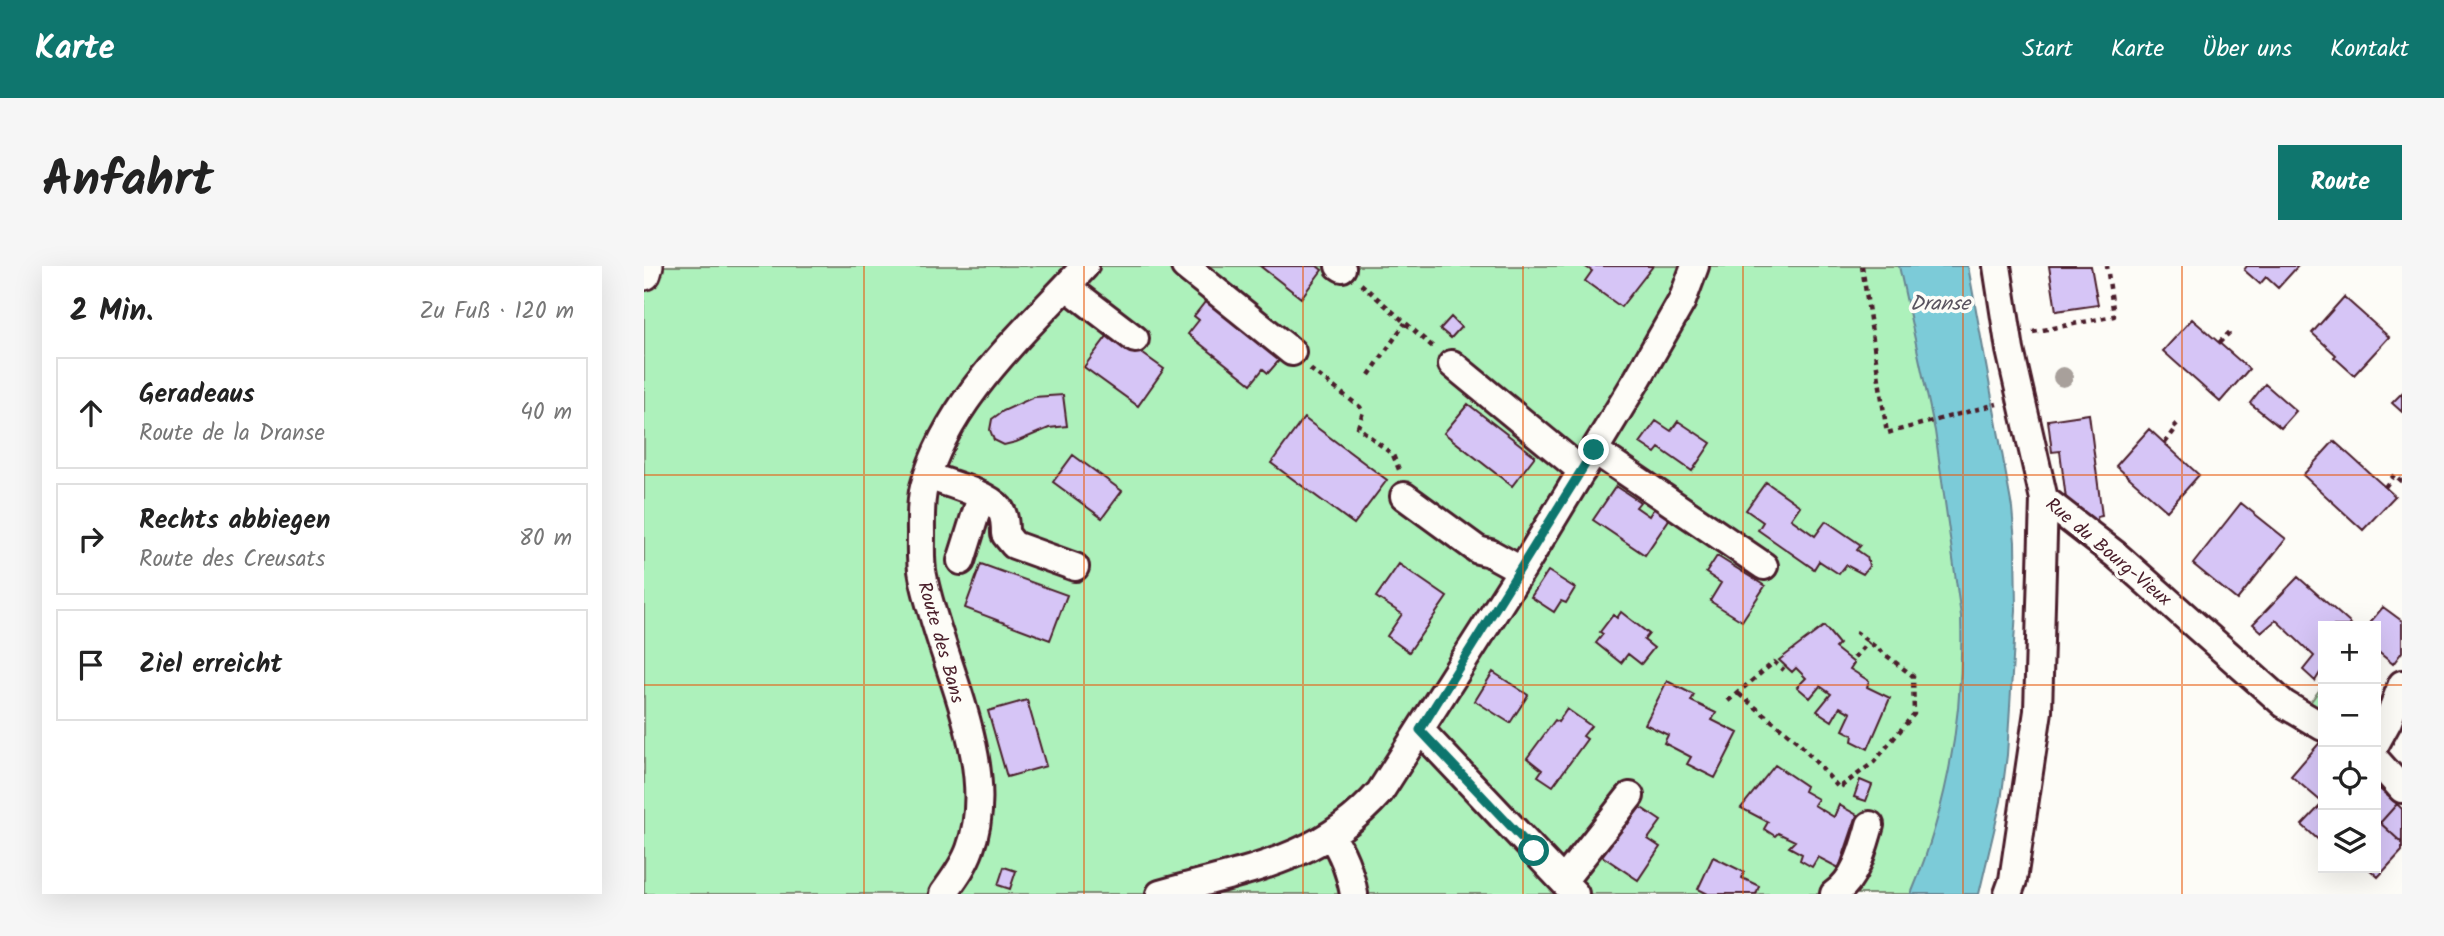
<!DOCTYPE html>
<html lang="de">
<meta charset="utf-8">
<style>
body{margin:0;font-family:Kalam,sans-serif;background:#f6f6f6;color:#222}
.controls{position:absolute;right:21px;bottom:21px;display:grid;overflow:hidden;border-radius:0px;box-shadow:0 7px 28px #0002}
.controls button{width:63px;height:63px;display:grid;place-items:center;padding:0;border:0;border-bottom:2px solid #e0e0e0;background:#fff;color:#222;font:35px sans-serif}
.stop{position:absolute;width:21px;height:21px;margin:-16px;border:5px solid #0f766e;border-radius:50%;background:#fff}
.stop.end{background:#0f766e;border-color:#fff;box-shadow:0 2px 7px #0008}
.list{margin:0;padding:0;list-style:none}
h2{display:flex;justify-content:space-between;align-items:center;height:91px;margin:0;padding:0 28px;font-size:30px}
h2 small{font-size:23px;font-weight:400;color:#767676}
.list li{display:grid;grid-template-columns:46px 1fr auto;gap:21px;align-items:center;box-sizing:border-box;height:112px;margin:0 14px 14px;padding:0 14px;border:2px solid #e0e0e0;border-radius:0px}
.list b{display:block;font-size:26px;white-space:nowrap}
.list p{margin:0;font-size:23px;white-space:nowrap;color:#767676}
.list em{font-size:23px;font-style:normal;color:#767676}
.icon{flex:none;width:38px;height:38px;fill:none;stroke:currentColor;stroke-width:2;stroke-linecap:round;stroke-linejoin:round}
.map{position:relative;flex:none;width:1758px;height:628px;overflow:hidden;border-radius:0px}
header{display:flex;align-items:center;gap:42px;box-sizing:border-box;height:98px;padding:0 35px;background:#0f766e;color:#fff}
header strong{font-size:33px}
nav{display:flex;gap:38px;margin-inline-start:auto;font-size:24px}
.intro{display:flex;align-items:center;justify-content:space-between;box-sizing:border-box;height:168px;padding:0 42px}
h1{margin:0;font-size:49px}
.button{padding:18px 32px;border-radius:0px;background:#0f766e;color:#fff;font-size:24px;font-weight:700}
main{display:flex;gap:42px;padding:0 42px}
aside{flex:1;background:#fff;border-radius:0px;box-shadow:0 7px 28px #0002}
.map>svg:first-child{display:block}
.green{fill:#adf1bb;stroke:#7c8873;stroke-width:2}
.water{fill:#7ccbd8;stroke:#688693;stroke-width:2}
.building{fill:#d6c5f6;stroke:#4a1f2b;stroke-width:2}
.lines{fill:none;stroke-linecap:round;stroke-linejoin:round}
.minor-casing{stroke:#4a1f2b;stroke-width:32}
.major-casing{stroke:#4a1f2b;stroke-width:38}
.path{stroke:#4a1f2b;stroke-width:4.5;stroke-dasharray:5 5;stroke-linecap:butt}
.minor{stroke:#fdfcf7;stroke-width:26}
.major{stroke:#fdfcf7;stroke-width:33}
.tree{fill:#a8a09b}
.route{stroke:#0f766e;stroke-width:9}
.grid{fill:none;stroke:#e8590c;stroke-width:2;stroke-opacity:0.55}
.labels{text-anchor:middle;stroke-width:7;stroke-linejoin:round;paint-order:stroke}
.street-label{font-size:19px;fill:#4a1f2b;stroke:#fdfcf7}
.water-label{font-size:21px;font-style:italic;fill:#59535f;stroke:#fdfcf7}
</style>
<header>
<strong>Karte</strong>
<nav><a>Start</a><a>Karte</a><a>Über uns</a><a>Kontakt</a></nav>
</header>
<div class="intro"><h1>Anfahrt</h1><a class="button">Route</a></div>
<main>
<aside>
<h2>2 Min.<small>Zu Fuß · 120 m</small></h2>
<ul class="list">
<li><svg class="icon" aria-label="ahead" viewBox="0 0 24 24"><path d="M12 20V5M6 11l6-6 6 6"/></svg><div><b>Geradeaus</b><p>Route de la Dranse</p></div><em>40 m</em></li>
<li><svg class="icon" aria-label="right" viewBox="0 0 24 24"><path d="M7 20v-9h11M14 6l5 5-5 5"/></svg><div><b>Rechts abbiegen</b><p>Route des Creusats</p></div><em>80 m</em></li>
<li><svg class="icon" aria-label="arrive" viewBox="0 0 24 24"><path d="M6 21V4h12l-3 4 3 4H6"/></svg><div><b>Ziel erreicht</b></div></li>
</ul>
</aside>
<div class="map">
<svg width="1758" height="628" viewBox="0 0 1758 628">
<rect width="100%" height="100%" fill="#fdfcf7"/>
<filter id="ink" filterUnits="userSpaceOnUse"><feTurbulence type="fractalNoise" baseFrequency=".0143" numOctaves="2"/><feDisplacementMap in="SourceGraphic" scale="14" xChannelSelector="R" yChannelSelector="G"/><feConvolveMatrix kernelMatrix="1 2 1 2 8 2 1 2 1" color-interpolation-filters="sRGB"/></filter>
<g filter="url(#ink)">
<!-- green -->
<path class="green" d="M0,0h1289l50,308 -51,320h-1288z
M1679,419v35l-19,-9z"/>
<!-- water -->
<path class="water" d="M1255,0h69l44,242 3,34 1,68 -9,145 -6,46 -22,93h-68c37,-88 53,-183 50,-278l-26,-185z"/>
<!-- building -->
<path class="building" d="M616,0h57l5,4 -21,28z
M940,0h69l-32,41 -36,-26 7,-10z
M1405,0h42l7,39 -42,6z
M1603,0h51l-20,22 -12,-11 -6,7 -16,-14z
M565,31l74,59 -15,17 -5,-4 -12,15 -63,-50 11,-14 -5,-4z
M1700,31l45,40 -35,38 -20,-18 2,-2 -24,-22z
M807,51l10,10 -10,11 -11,-9z
M1548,53l57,50 -29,33 -57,-51z
M467,65l53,38 -26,37 -54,-39z
M1621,118l31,27 -15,17 -31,-25z
M1758,127v19l-10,-9z
M419,129l4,31 -18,2 -33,14 -12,3 -10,-5 -4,-10 2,-11 11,-8 31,-14z
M824,138l67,52 -23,30 -68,-53z
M1445,148l13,102 -5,1 1,8 -18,-6 -2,-13 -11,1 -7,-56 -8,1 -4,-32z
M660,152l83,62 -33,44 -83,-61z
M1012,155l15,10 7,-10 33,22 -19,28 -33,-23 -4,5 -15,-10z
M1505,163l50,46 -32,36 -51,-45z
M1690,175l61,55 -32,34 -60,-55z
M429,189l49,36 -20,27 -49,-36z
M1122,216l34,24 -9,13 24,17 11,-15 35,24 -4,5 10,7 2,9 -6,8 -17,-9 -7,9 -20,-13 -5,8 -56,-39 5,-8 -17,-12z
M972,220l24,16 -4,5 13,9 7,-11 16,10 -27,40 -52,-35z
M1597,237l45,36 -49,61 -44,-36z
M1073,290l48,30 -23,35 -32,-20 11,-18 -15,-10z
M337,298l86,31 -17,45 -85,-32z
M755,298l48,33 -38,55 -22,-16 15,-22 -26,-17z
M904,305l27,17 -9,15 -5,-2 -7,11 -23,-15z
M1654,311l53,47 -2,2h-26v42l-8,13 -12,-11 11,-14 -38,-36 -14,12 -9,-8z
M1739,341l19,14v31l-9,12 -17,-14v-24h-9z
M977,346l28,22 -5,6 10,8 -13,16 -13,-10 -7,9 -25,-20 7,-9 -3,-2 13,-17 4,3z
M1180,360l15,18 -4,4 19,15 -4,6 19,12 -2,6 23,11 -22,51 -16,-8 1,-6 -10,-5 8,-17 -11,-6 -8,14 -15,-10 14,-17 -11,-8 -10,12 -13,-11 9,-9 -10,-10 -4,4 -13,-12z
M849,406l35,23 -18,28 -35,-22z
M1023,415l27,14 -3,6 25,12 -4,7 26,13 -23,45 -28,-14 4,-7 -27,-14 4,-8 -23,-11z
M383,434l19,66 -39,11 -19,-66z
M923,443l24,17 -8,10 4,3 -34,47 -15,-10 4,-6 -15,-12 28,-38 3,2z
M1678,474l1,1v62l-32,-27z
M1131,499l31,21 -2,5 14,8 -4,6 20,12 5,-12 18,10 -18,53 -21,-11 -6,10 -12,-7 2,-6 -13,-7 6,-6 -17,-8 -3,3 -11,-7 4,-7 -27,-14z
M1216,514l12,5 -6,16 -12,-4z
M1732,520l21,18 -17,19 -4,-4z
M1753,538l5,5v34l-22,-20z
M1676,540l3,3v35l-21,-19z
M996,541l21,14 -13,18 12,8 -22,33 -36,-24 24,-34 2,2z
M1732,553l26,24v8l-24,26 -10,-9h8z
M1069,591l31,15 -2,6 17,8 -3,8h-48l-10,-5z
M360,601l12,4 -6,18 -12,-4z"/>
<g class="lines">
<!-- minor casing -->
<g class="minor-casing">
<path id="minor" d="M541,0l107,86
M695,0l3,2
M1353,0l13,84 34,149 72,56 168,149 39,23
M423,21l68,52
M808,98l130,107
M950,184l170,116
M284,210c18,7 59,17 71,32 6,7 6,17 6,26l9,11 61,22
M760,230l74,54 12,3 31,17
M317,295l20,-64
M776,464l155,164
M1732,477l12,-22 14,-37
M1732,494l26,29
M687,570c13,18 19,36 23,58
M919,615l67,-85
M299,628c10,-14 21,-28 27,-45 31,-84 -31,-190 -47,-273 -3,-13 -2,-28 -2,-42 0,-16 -1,-32 3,-47 24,-89 102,-156 161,-221
M516,628c84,-24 160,-33 220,-102l146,-229 112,-185 44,-77 13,-35
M1190,628c22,-15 29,-45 36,-69
M1364,628l5,-14 25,-169 6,-212"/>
</g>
<!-- major casing -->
<g class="major-casing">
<path id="major" d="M0,7l2,-7"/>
</g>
<!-- path -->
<path class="path" d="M1218,0l25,167 110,-29
M717,18l72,63
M1389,66l81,-16 -7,-50
M1575,77l14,-14
M666,103l50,38 3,5 -5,15 35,28 7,17
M725,109l36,-52
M1521,177l12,-16 -7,-7
M1741,221l9,-12 8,7
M1210,392l15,-16
M1095,428l59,48 41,46 35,-26 40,-48 -1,-38 -57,-44
M1084,435l46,-39 10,8"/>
<!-- minor -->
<use href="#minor" class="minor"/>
<!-- major -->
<use href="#major" class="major"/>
</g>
<!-- trees -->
<circle class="tree" cx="1419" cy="111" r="10"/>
</g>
<g class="lines" filter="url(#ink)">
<!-- route -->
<path class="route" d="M890,585l-114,-121 174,-280"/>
</g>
<!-- grid -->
<path class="grid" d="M220,0v628M440,0v628M659,0v628M879,0v628M1099,0v628M1319,0v628M1538,0v628M0,209h1758M0,419h1679M1732,419h26"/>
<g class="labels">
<!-- street labels -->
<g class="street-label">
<text transform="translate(1465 285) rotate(40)" y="7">Rue du Bourg-Vieux</text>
<text transform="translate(298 376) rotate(74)" y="7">Route des Bans</text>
</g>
<!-- water labels -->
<g class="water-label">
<text x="1296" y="44">Dranse</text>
</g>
</g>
</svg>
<div class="controls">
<button>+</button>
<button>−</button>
<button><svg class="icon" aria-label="locate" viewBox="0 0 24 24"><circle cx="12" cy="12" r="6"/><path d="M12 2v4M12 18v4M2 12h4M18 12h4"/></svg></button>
<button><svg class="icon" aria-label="layers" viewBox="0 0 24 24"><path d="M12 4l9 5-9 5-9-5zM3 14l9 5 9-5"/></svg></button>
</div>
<div class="stop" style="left:890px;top:585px"></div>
<div class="stop end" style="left:950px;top:184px"></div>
</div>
</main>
